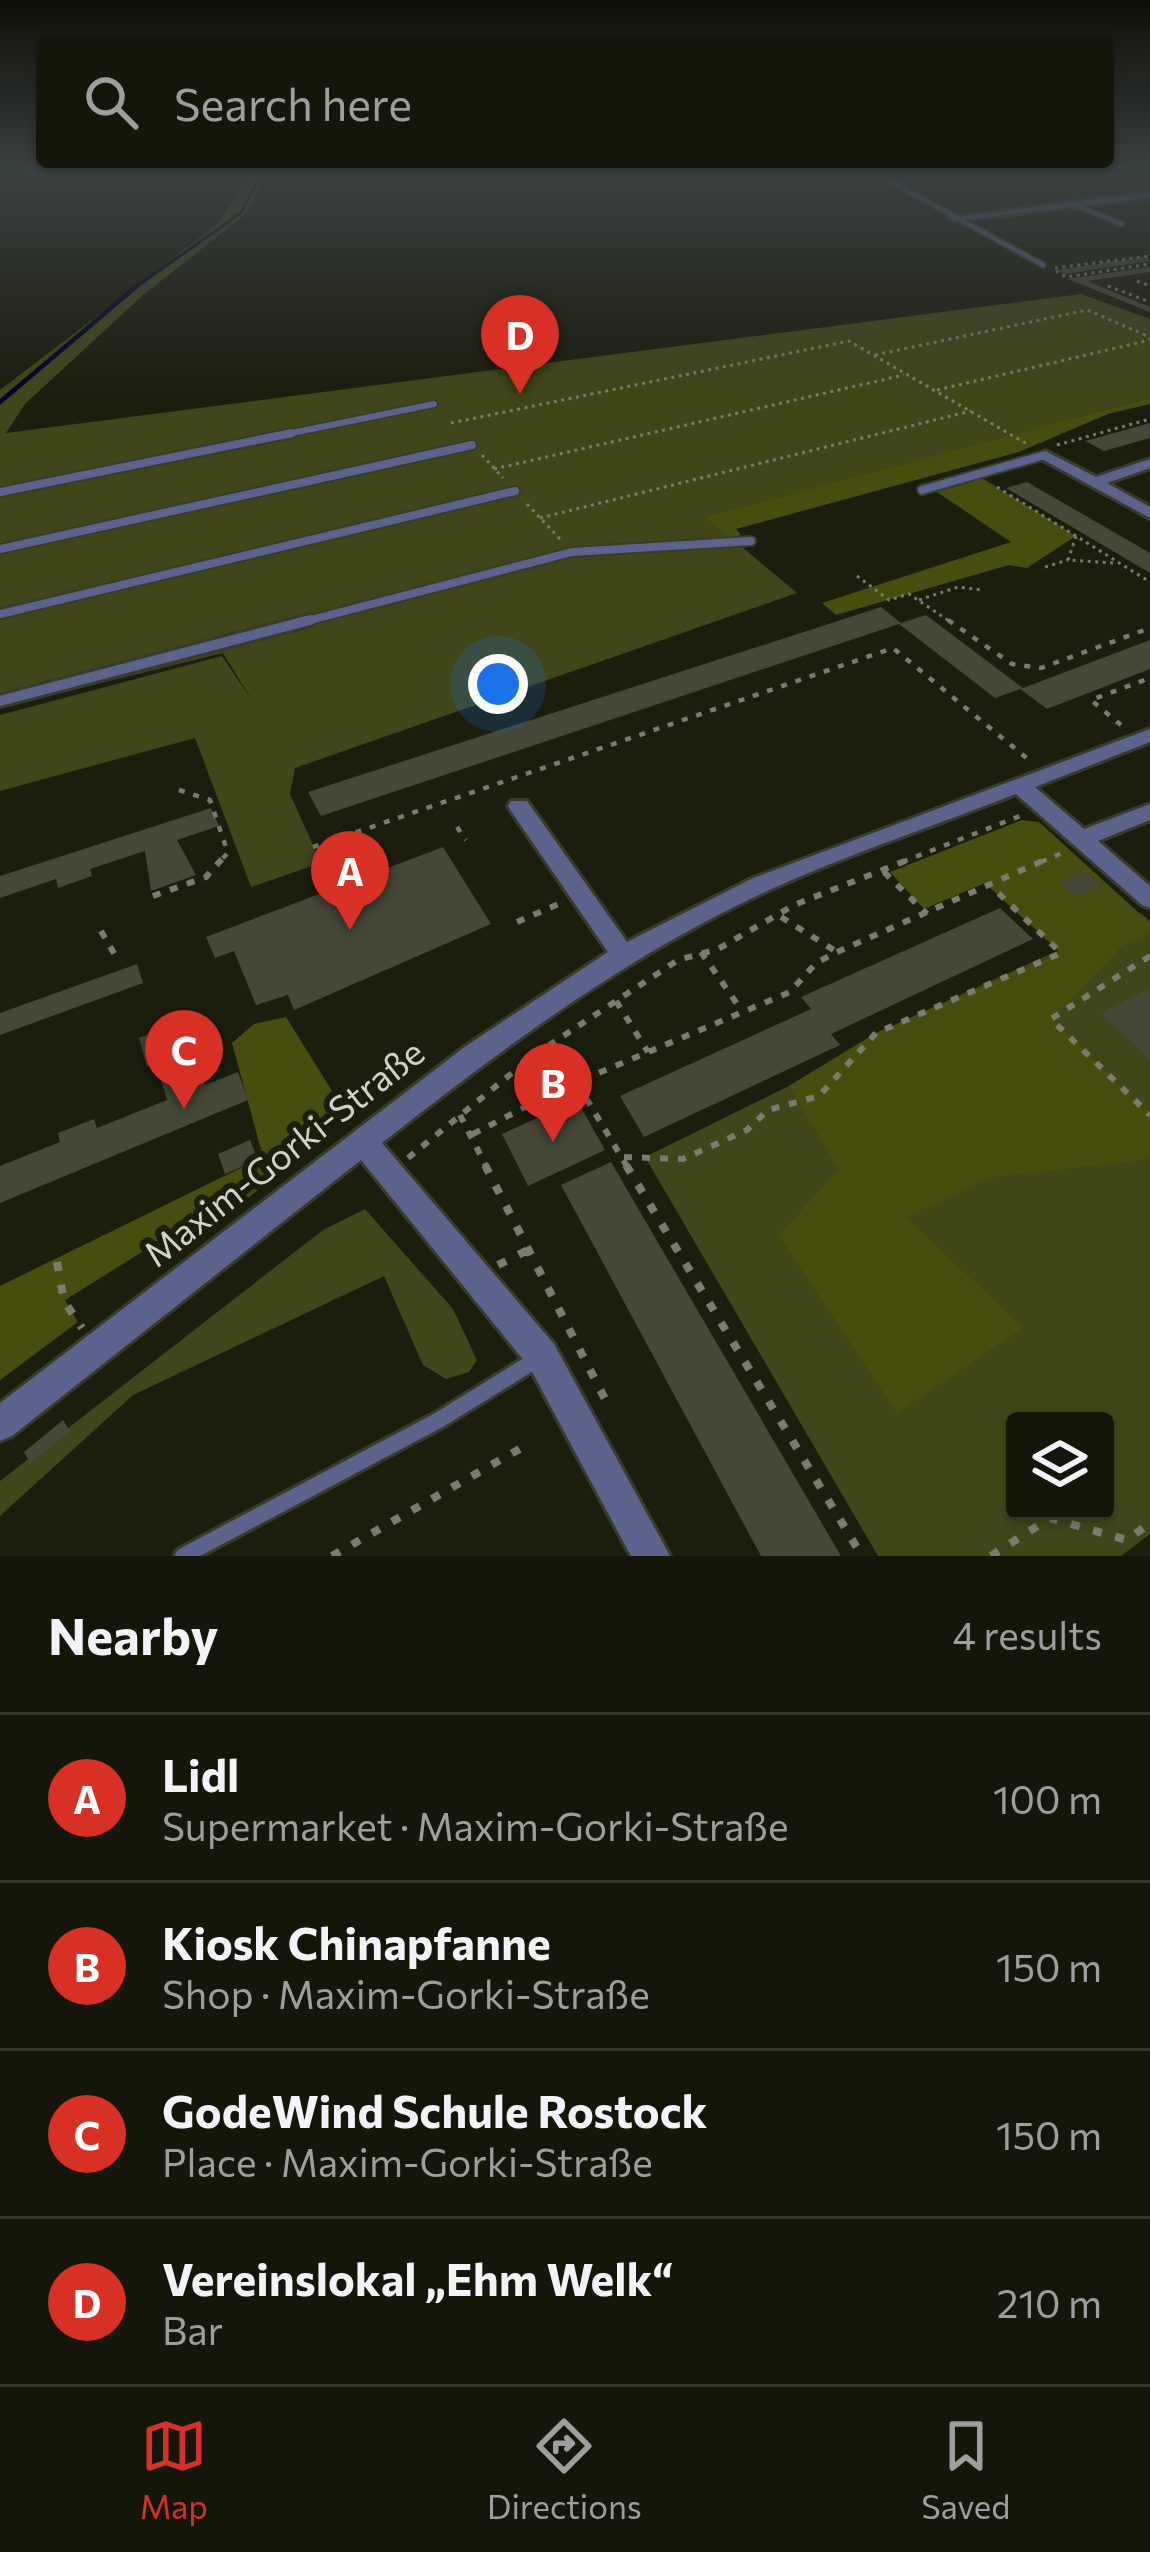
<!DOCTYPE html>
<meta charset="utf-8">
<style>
body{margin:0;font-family:Commissioner,sans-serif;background:#1d1f13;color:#f1f3f6}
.controls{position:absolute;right:36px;bottom:36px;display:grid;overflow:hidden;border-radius:12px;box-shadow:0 3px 9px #0004}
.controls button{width:108px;height:108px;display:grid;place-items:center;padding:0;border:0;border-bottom:3px solid #33352b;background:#14160a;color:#f1f3f6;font:60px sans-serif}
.you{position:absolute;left:498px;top:684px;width:42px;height:42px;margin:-30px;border:9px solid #fff;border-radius:50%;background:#1a73e8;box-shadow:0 0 0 18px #1a73e833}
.badge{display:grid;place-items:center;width:78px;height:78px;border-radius:50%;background:#d93025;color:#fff;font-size:39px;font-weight:700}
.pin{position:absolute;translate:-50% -99px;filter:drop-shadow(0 3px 6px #0008)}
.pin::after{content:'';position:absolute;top:63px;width:42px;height:36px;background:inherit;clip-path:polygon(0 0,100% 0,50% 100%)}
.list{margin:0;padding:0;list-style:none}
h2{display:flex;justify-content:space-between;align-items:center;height:156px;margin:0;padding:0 48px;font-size:51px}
h2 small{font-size:39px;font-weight:400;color:#9d9f9c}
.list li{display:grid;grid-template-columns:78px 1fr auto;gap:36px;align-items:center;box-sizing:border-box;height:168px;padding:0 48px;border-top:3px solid #33352b}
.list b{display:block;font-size:45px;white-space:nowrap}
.list p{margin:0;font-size:39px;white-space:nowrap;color:#9d9f9c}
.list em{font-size:39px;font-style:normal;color:#9d9f9c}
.icon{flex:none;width:66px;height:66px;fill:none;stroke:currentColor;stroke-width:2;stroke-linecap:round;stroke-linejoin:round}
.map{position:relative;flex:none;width:1150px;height:1556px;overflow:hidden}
.search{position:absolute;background:#14160a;box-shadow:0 3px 9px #0004;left:36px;right:36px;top:36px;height:132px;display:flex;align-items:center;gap:30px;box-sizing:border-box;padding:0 42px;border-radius:12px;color:#9d9f9c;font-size:45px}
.sheet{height:828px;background:#14160a}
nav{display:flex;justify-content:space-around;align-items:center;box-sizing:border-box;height:168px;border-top:3px solid #33352b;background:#14160a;font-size:33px;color:#9d9f9c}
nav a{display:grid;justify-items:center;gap:6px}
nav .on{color:#d93025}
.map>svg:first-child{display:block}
.green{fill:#404618;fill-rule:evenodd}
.forest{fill:#474e0d}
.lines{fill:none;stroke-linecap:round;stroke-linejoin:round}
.stream-far1{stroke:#05022d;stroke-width:3}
.stream{stroke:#05022d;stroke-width:4.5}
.building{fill:#454836}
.service-far4-casing{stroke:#383a2b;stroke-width:8}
.service-far3-casing{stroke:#383a2b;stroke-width:9}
.service-far2-casing{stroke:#383a2b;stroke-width:12}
.service-far1-casing{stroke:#383a2b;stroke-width:16}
.service-casing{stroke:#383a2b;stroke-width:22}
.minor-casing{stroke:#383a2b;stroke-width:6}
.path-far3{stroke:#7a7c6f;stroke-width:3;stroke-dasharray:3 4.5;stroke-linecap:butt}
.path-far2{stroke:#7a7c6f;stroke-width:4.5;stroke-dasharray:6 9;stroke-linecap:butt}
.path-far1{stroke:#7a7c6f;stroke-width:6;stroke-dasharray:8 10;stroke-linecap:butt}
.path{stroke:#7a7c6f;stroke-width:8;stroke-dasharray:9 14;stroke-linecap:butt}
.service-far4{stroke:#5b638c;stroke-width:4.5}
.service-far3{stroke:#5b638c;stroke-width:6}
.service-far2{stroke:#5b638c;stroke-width:8}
.service-far1{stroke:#5b638c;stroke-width:10}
.service{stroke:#5b638c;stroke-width:16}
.minor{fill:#5b638c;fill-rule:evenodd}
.labels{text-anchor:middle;stroke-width:12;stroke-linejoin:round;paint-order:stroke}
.near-street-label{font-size:36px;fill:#d1d3c8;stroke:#1b1d0d}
</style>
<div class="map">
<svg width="1150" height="1556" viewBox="0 0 1150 1556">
<rect width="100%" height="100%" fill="#1b1d0d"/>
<!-- green -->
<path class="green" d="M249,173h17l-19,40 -105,83 -117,108 -19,29 1075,-139 69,25v79l-444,119 91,76 -502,175 -5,26 31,69 -70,24 -56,-149 -195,53v-76l222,-59 31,46 -30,-49 -223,55v-318l218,-166z
M1141,913l9,8v613l-29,22h-243l-233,-399 144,-71 87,-53zM1015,1421h90v90h-90z
M365,1209l88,100 24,51 -8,12 -23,7 -23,-14 -39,-89 -251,119 -133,121v-35l323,-251z"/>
<!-- forest -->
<path class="forest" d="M1150,398v6l-42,10 -89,38 -283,77 5,6 -11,3 -25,-21z
M977,475l99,61 -49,32 -18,-3 -173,50 -14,-12 189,-61 -80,-54z
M1022,820l17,2 111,101v11l-28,12 -70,73 98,96v44l-156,18 -88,40 117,111 -126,85 -118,-178 60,-66 -50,-83 87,-53 185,-80 -76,-70 -61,26 -34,-37z
M286,1017l51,82 10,4 -28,38 -100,80 -48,13 -106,66 13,22 -78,58v-94l263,-129 -31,-114 22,-19z"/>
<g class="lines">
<!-- stream-far1 -->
<path class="stream-far1" d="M133,289l108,-76 20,-40"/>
<!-- stream -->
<path class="stream" d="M0,402l137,-116"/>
</g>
<!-- building -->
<path class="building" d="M1144,257l6,4 -85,13 -8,-4z
M1150,267v5l-63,9 63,26v5l-82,-33z
M1150,423v15l-46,13 -19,-10z
M1027,482l123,71v20l-144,-85z
M881,607l20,16 25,-8 97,73 127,-48v29l-103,40 -27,-20 -25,9 -96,-74 -578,192 -13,-24z
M211,808l8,18 -42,14 19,35 -45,16 -6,-40 -55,18 2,7 -34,12 -2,-9 -56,19v-22z
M443,847l48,77 -197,86 -6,-15 -32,10 -22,-54 -19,7 -9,-21z
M1085,871l16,15 -26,10 -16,-15z
M1000,908l33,31 -202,95 9,11 -196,92 -24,-41 191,-87 -10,-12z
M137,964l6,19 -143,52v-22z
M1150,988v72l-49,-47z
M193,1018l9,27 -9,4 12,36 33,-13 10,28 -248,103v-37l60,-24 -2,-9 36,-14 3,9 70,-28 -11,-37 -9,4 -8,-29z
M577,1100l28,50 -77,36 -26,-52z
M250,1140l8,20 -33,14 -7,-20z
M611,1162l230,394h-80l-200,-371z
M63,1420l7,11 -40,32 -6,-11z"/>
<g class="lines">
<!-- service-far4 casing -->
<g class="service-far4-casing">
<path id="service-far4" d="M890,181l153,84
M1073,204l49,20"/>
</g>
<!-- service-far3 casing -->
<g class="service-far3-casing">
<path id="service-far3" d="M277,436l157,-32"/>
</g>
<!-- service-far2 casing -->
<g class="service-far2-casing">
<path id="service-far2" d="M922,490l123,-35
M0,492l292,-59
M0,549l472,-104
M0,614l515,-123
M299,623l273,-71 179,-11"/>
</g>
<!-- service-far1 casing -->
<g class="service-far1-casing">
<path id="service-far1" d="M0,701l310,-81"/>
</g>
<!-- service casing -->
<g class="service-casing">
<path id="service" d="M183,1556l256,-136 100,-62"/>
</g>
<!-- minor casing -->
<g class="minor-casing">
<path id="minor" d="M1150,192v6l-196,23 -5,-3z
M1045,451l51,26 54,-18v9l-43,15 43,24v11l-110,-60 -2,-3z
M1150,729v13l-115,45 49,42 66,-25v16l-52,21 52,45v22l-8,-3 -126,-111c-82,32 -168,60 -249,97 -140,64 -264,157 -385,252l172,201 116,212h-39l-101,-188 -169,-208 -349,276 -12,5v-38l466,-357 142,-94 -97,-141 -3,-5 3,-5h16l100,141 124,-63z"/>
</g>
<!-- path-far3 -->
<path class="path-far3" d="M1055,268l95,-12
M1056,271l10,6 84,-13
M1137,281l13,5
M1108,286l42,16
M875,355l212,-45 63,27
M937,390l213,-50
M451,423l398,-82 178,103
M1057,445l93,-26
M482,455l21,23
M494,469l410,-94
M997,487l153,95
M527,504l33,35
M540,518l431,-107
M1076,536l-8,24 47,3
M1045,567l23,-7
M857,576l32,24 20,-6 43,29
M919,600l39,-13 24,3"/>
<!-- path-far2 -->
<path class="path-far2" d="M948,620l64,44 29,4 109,-40
M1121,725l-30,-25 59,-22
M179,790l31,10 18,53 -9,9
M457,827l9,13
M313,847l580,-199 136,112
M902,862l118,-46
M1041,862l21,-9"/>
<!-- path-far1 -->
<path class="path-far1" d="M884,872l43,42
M153,896l53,-19 16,-18
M781,917l56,35
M517,922l44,-19
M101,931l14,24
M701,952l41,59
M1150,956l-99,63 99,96
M616,1001l32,51
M532,1055l24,36 234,-99 26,-29 21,-11 210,-93
M577,1083l51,85
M460,1115l27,53
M473,1134l83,-43
M624,1157l59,2 64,-29 21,-20 51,-14 57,-63 185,-80 -69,-66
M408,1158l125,-102 145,-96 40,-11 76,-44 116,-46"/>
<!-- path -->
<path class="path" d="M485,1165l121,236
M626,1165l236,391
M57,1262l7,39 18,27
M498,1265l32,-16
M332,1556l198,-113
M991,1556l59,-38 77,22 23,-17"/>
<!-- service-far4 -->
<use href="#service-far4" class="service-far4"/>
<!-- service-far3 -->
<use href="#service-far3" class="service-far3"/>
<!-- service-far2 -->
<use href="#service-far2" class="service-far2"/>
<!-- service-far1 -->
<use href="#service-far1" class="service-far1"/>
<!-- service -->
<use href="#service" class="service"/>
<!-- minor -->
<use href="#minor" class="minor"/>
</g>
<!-- sky -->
<linearGradient id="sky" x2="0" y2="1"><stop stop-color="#0f1007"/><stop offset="0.44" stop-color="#394040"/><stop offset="1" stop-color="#394040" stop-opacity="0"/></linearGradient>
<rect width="1150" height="391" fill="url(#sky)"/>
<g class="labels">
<!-- near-street labels -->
<g class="near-street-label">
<text transform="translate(284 1153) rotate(-38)" y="13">Maxim-Gorki-Straße</text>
</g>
</g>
</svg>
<div class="controls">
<button><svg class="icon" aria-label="layers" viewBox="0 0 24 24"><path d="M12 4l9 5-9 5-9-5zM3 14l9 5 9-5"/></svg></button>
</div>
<div class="you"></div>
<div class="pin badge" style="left:350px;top:930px">A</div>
<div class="pin badge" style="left:553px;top:1142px">B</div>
<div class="pin badge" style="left:184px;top:1109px">C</div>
<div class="pin badge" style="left:520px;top:394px">D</div>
<div class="search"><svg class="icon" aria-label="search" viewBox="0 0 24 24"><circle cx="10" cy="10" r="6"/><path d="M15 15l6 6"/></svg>Search here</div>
</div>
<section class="sheet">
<h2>Nearby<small>4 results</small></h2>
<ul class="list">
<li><span class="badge">A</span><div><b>Lidl</b><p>Supermarket · Maxim-Gorki-Straße</p></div><em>100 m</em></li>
<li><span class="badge">B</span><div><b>Kiosk Chinapfanne</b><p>Shop · Maxim-Gorki-Straße</p></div><em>150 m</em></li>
<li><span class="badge">C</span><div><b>GodeWind Schule Rostock</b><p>Place · Maxim-Gorki-Straße</p></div><em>150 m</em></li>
<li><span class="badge">D</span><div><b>Vereinslokal „Ehm Welk“</b><p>Bar</p></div><em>210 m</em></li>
</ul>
</section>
<nav>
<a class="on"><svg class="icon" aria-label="map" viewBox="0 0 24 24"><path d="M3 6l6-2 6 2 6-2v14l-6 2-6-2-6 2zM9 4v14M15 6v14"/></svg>Map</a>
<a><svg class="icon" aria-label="directions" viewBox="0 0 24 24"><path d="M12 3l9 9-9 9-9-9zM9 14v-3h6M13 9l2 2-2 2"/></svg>Directions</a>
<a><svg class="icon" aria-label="saved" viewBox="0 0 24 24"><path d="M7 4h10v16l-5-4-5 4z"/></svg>Saved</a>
</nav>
